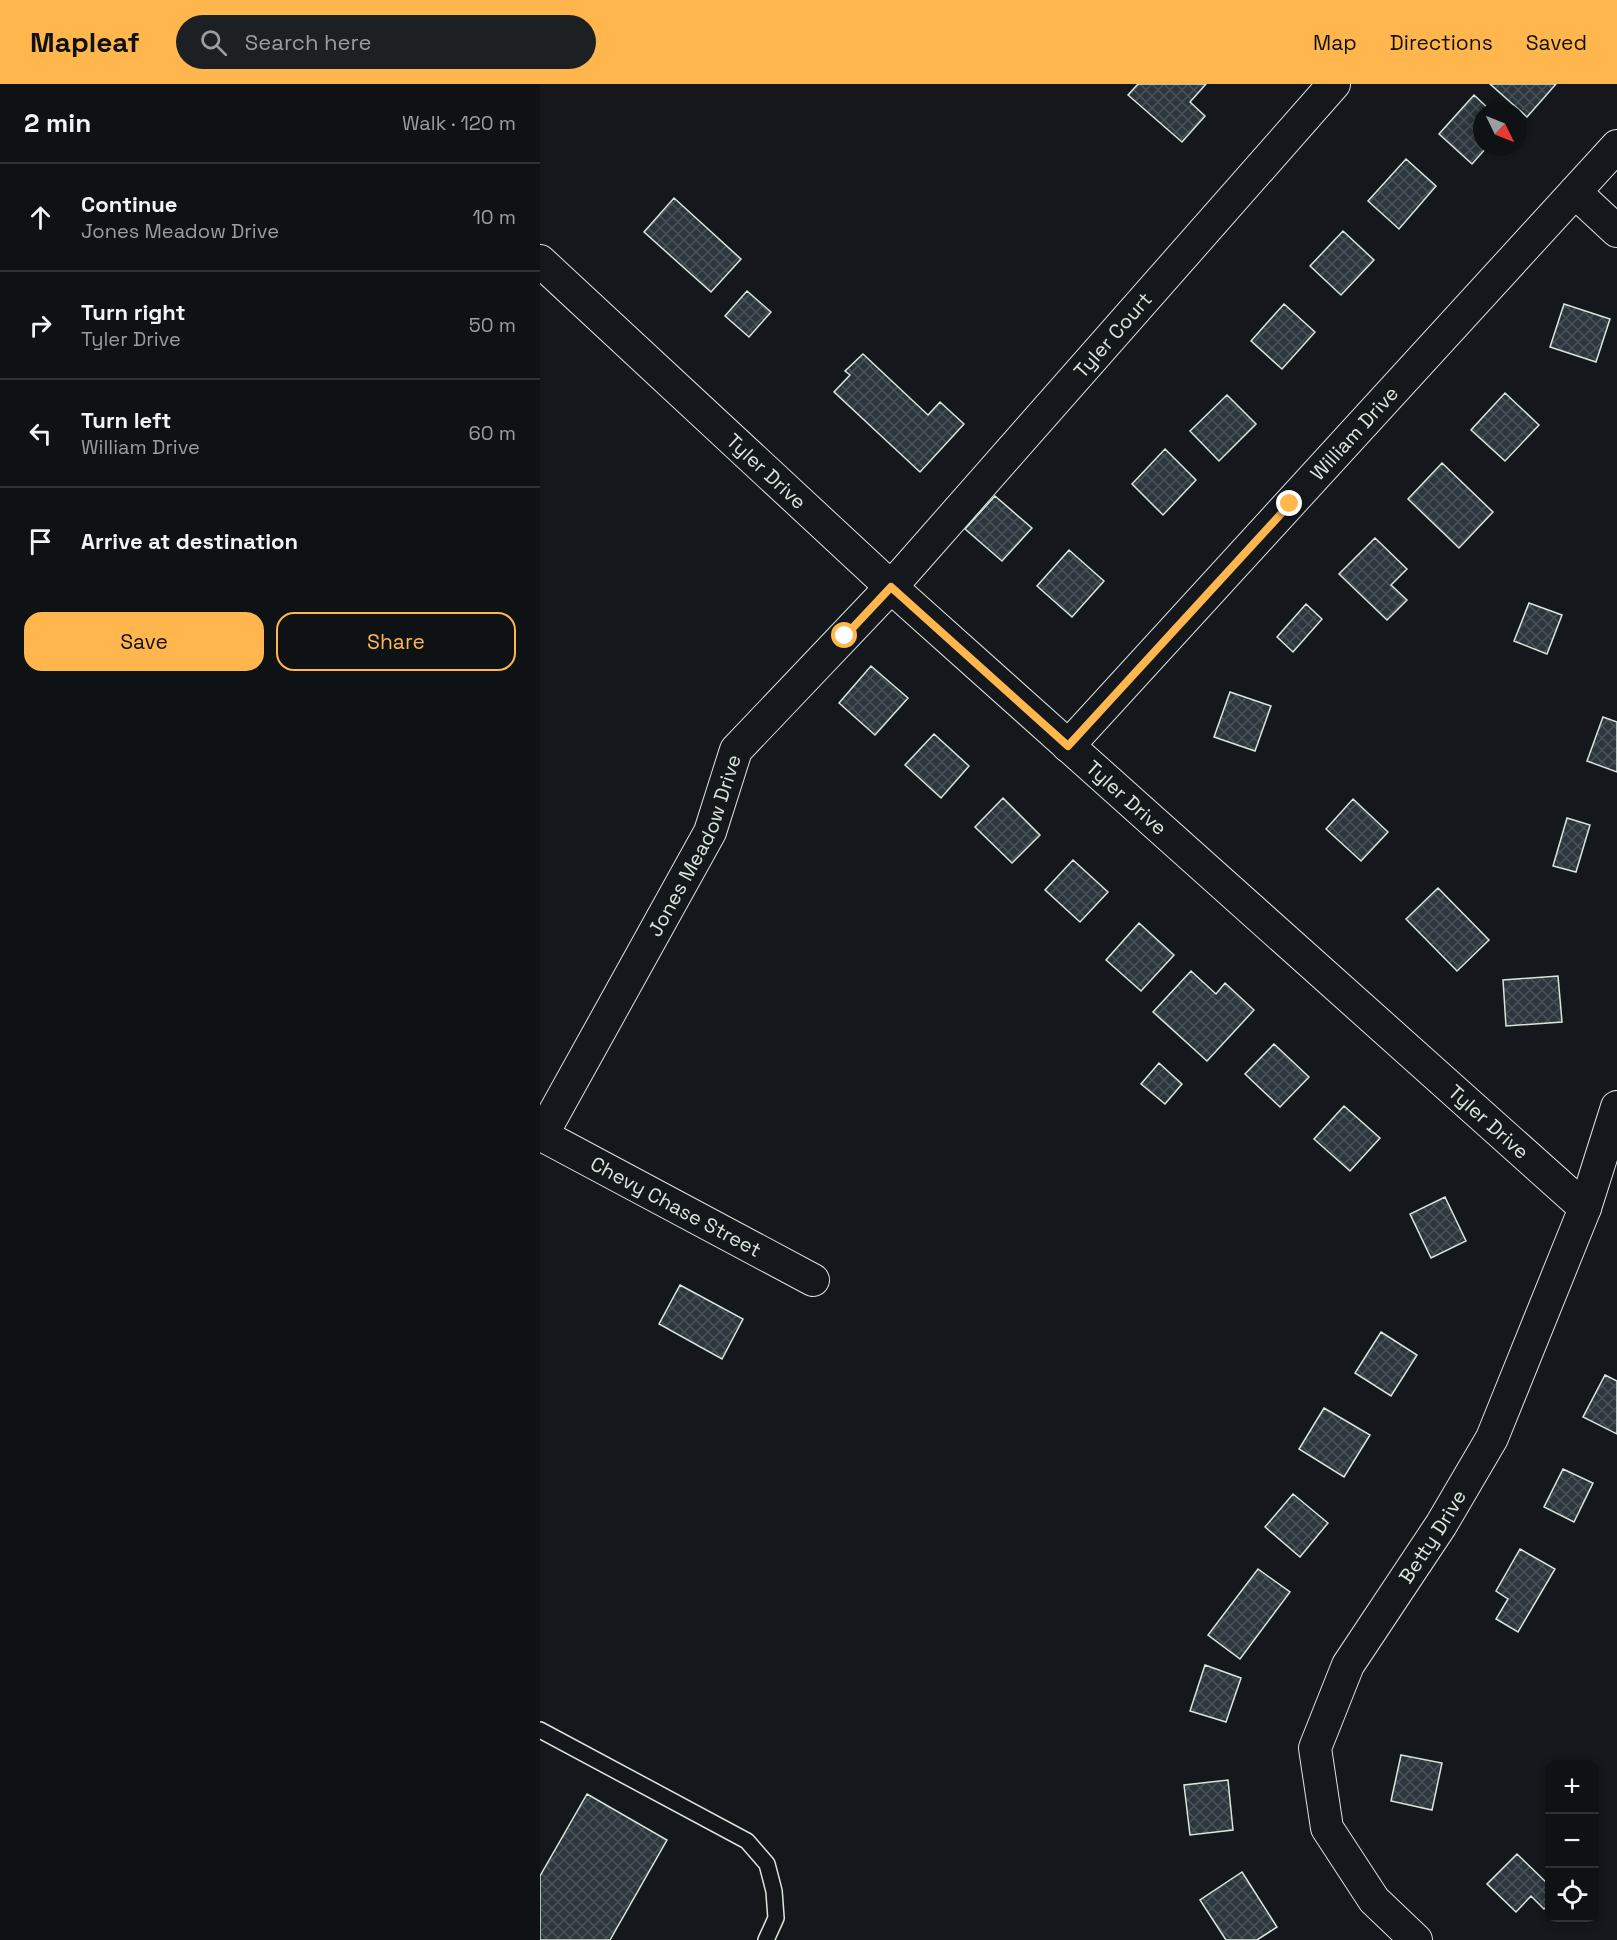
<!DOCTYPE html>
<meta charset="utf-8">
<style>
body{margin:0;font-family:"Space Grotesk",sans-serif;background:#1d2022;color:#f1f3f6}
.controls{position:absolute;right:18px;bottom:18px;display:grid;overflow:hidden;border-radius:12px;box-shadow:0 3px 9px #0003}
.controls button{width:54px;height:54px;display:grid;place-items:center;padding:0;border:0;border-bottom:2px solid #2f3234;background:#0f1215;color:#f1f3f6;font:30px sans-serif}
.compass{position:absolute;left:933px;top:18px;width:54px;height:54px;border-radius:50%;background:#0f1215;box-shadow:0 3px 9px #0003;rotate:133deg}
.stop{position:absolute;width:18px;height:18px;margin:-14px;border:4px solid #ffb74d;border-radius:50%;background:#fff}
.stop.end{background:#ffb74d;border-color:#fff;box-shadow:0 2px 6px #0008}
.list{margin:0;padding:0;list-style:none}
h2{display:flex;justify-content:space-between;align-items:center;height:78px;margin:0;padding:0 24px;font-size:26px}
h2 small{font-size:20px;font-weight:400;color:#9b9ea0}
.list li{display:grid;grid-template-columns:39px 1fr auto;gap:18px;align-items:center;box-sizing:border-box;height:108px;padding:0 24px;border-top:2px solid #2f3234}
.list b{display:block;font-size:22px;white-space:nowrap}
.list p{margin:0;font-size:20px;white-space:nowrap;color:#9b9ea0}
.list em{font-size:20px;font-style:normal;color:#9b9ea0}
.actions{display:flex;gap:12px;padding:18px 24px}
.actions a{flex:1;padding:14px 0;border:2px solid #ffb74d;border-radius:18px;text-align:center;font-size:21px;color:#ffb74d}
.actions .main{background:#ffb74d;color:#111}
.icon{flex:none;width:33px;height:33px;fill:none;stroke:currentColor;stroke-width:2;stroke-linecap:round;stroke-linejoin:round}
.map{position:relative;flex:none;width:1077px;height:1856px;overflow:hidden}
header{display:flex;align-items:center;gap:36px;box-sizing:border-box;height:84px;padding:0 30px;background:#ffb74d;color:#111}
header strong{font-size:28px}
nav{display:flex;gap:33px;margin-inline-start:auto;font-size:21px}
.search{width:420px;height:54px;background:#1d2022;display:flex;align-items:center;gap:15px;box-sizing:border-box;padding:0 21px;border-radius:33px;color:#9b9ea0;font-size:22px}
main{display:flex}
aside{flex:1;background:#0f1215}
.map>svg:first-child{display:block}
.building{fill:url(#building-cross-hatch);stroke:#d8e6dc;stroke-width:1.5}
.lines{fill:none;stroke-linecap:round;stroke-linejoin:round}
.service-casing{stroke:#d8e6dc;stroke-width:18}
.minor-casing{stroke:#d8e6dc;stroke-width:34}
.service{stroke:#14181c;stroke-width:15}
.minor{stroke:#14181c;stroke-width:32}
.route{stroke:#ffb74d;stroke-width:8}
.labels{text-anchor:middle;stroke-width:4.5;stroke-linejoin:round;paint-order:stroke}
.street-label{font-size:20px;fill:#d8e6dc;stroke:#14181c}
</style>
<header>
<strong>Mapleaf</strong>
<div class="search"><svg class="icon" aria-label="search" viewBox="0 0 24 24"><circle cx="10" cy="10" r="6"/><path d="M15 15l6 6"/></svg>Search here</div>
<nav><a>Map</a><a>Directions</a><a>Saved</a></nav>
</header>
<main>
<aside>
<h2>2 min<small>Walk · 120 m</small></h2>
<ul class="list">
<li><svg class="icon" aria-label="ahead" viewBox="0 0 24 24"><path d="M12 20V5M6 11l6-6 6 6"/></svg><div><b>Continue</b><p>Jones Meadow Drive</p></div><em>10 m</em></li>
<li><svg class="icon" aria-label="right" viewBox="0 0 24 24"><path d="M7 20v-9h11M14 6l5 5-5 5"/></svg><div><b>Turn right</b><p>Tyler Drive</p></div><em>50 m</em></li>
<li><svg class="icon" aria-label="left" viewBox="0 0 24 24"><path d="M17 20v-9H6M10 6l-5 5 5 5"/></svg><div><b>Turn left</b><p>William Drive</p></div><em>60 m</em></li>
<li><svg class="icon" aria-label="arrive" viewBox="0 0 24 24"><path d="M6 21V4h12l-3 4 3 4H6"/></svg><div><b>Arrive at destination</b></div></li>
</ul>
<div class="actions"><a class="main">Save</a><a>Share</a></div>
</aside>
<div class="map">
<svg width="1077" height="1856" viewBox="0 0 1077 1856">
<defs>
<pattern id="building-cross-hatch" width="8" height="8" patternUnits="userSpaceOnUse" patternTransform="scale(1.5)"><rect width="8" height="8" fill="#2c363c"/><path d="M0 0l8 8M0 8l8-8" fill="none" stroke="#4a5358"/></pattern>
</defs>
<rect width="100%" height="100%" fill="#14181c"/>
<!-- building -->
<path class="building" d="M598,0h68l-16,18 15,14 -23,26 -54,-47z
M950,0h66l-29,33z
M934,11l17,16h-9v36h5l-15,17 -33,-30z
M866,75l30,27 -37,43 -31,-28z
M134,114l67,61 -30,33 -67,-60z
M803,147l31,29 -33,35 -31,-29z
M207,207l24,21 -22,25 -24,-21z
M744,220l31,28 -33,37 -31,-28z
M1024,220l46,15 -14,43 -46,-15z
M323,270l65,61 12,-13 24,22 -44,48 -86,-80 16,-17 -5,-4z
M965,309l34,32 -34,36 -34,-31z
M687,311l29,29 -37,37 -29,-30z
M625,365l31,31 -33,35 -31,-31z
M902,379l51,49 -34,36 -51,-49z
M455,412l37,32 -30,33 -37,-32z
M835,454l32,31 -16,16 16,15 -20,20 -48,-46z
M529,466l35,31 -32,36 -35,-31z
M989,519l33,12 -15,39 -33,-13z
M766,520l16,15 -29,33 -16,-15z
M331,582l37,32 -33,37 -36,-32z
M690,608l41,14 -16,45 -41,-14z
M1063,633l14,5v50l-30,-11z
M394,650l35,32 -28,32 -36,-33z
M463,714l37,37 -28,28 -37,-36z
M813,715l35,33 -27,29 -35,-32z
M1027,734l23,7 -14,47 -23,-6z
M533,776l35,32 -28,30 -35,-32z
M898,804l51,52 -32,31 -51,-52z
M599,839l35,32 -33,36 -35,-31z
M651,887l25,23 9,-11 29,27 -47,51 -54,-49z
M1018,892l4,46 -56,4 -3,-46z
M734,960l35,33 -29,30 -35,-33z
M619,979l23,21 -17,20 -24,-20z
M804,1022l36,32 -30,33 -36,-32z
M905,1113l21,44 -35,17 -21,-44z
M140,1201l63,34 -21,40 -63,-35z
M841,1248l36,23 -26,41 -36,-23z
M1065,1291l12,6v53l-34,-17z
M784,1324l46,27 -26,42 -45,-28z
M1023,1385l30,14 -19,39 -30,-15z
M753,1410l35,29 -28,34 -35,-30z
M980,1465l35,20 -37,63 -22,-13 12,-20 -12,-8z
M718,1485l32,23 -50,67 -32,-24z
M665,1581l36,13 -15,44 -36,-11z
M861,1671l41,8 -10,47 -41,-9z
M688,1696l5,50 -43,5 -6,-50z
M47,1710l80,46 -57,100h-70v-64z
M977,1770l33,32v17l-6,6 -13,-13 -15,16 -29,-28z
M702,1788l35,55 -20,13h-31l-26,-40z"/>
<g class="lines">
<!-- service casing -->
<g class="service-casing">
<path id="service" d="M0,1646l207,111 20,23 7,27 2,27 -10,22"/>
</g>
<!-- minor casing -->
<g class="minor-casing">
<g id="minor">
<path d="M1035,108l42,39"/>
<path id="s1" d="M0,177l351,326 694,621"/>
<path id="s2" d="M528,662l549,-600"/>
<path id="s3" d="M0,1050l273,146"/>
<path id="s4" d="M2,1051l168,-303 26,-82 155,-163 443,-503"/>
<path id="s5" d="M876,1856l-42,-40 -47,-72 -12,-80 33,-83 93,-140 51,-87 93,-230 32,-101"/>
</g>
</g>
<!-- service -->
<use href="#service" class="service"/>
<!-- minor -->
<use href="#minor" class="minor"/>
</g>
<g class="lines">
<!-- route -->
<path class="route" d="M305,552l46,-49 177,159 222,-242"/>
</g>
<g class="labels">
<!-- street labels -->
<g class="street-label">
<text dy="7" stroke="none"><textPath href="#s4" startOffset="993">Tyler Court</textPath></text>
<text dy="7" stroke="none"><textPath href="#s2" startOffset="424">William Drive</textPath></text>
<text dy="7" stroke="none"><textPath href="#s1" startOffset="309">Tyler Drive</textPath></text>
<text dy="7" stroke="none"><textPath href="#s1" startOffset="795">Tyler Drive</textPath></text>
<text dy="7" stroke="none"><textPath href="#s4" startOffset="328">Jones Meadow Drive</textPath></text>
<text dy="7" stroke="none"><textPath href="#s1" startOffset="1281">Tyler Drive</textPath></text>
<text dy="7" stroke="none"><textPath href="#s3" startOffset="154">Chevy Chase Street</textPath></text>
<text dy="7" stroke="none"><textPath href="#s5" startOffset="468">Betty Drive</textPath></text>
</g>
</g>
</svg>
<div class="controls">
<button>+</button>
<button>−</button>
<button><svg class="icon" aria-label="locate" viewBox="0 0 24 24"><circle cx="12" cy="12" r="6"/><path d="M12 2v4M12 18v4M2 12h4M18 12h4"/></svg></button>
</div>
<svg class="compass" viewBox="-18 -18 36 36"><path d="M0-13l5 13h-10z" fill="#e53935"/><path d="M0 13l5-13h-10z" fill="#9b9ea0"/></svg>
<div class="stop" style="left:305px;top:552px"></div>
<div class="stop end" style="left:750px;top:420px"></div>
</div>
</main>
